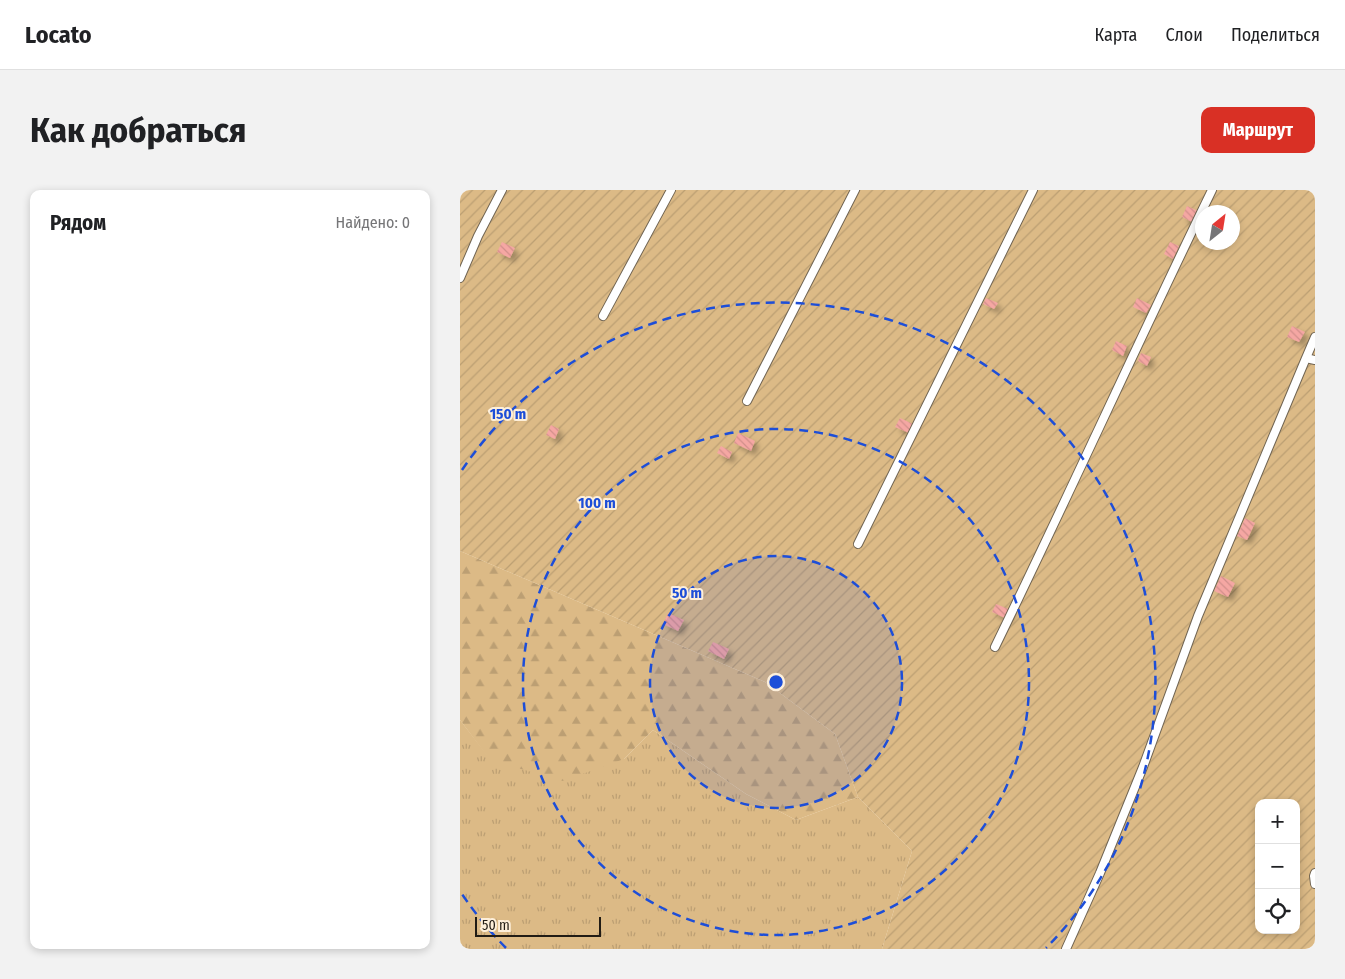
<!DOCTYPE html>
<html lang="ru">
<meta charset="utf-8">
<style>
body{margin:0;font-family:"Fira Sans Condensed",sans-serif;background:#f2f2f2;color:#202124}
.controls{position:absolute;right:15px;bottom:15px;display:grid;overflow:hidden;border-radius:10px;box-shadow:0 2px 8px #0003}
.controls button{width:45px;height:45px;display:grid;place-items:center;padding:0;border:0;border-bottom:1px solid #e0e0e0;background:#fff;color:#202124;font:25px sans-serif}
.compass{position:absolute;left:735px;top:15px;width:45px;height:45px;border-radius:50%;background:#fff;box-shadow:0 2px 8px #0003;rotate:30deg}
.scale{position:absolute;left:15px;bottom:12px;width:126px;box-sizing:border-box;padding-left:5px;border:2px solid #211c15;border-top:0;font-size:14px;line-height:18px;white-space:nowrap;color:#211c15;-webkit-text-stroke:4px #fdefda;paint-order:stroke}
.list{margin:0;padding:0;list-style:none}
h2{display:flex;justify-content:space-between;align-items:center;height:65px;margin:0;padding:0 20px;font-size:21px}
h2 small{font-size:16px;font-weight:400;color:#757577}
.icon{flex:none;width:28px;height:28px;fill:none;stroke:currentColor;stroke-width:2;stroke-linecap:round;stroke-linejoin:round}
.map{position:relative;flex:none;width:855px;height:759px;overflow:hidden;border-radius:10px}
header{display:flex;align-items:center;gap:30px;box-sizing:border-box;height:70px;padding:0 25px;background:#fff;border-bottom:1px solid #e0e0e0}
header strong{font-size:24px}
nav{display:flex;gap:28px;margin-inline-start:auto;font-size:18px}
.intro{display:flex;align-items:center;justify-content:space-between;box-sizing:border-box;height:120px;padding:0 30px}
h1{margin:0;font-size:35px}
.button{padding:12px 22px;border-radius:10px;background:#d93025;color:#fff;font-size:18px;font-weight:700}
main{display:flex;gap:30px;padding:0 30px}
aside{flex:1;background:#fff;border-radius:10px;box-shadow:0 2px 8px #0003}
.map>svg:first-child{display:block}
.grass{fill:url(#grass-tufts)}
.forest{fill:url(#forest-firs)}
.garden{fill:url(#garden-furrows);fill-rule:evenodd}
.building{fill:url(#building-back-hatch);filter:url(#shadow)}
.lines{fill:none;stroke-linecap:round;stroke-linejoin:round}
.service-casing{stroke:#716553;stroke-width:10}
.service{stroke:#fff;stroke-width:8}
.ring{fill:none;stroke:#1d4ed8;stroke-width:2.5;stroke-dasharray:9 6}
.centre{fill:#1d4ed8;stroke:#fdefda;stroke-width:2.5}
.ring-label{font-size:15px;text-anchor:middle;font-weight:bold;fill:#1d4ed8;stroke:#fdefda;stroke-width:4;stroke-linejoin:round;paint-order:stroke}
</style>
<header>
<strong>Locato</strong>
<nav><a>Карта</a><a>Слои</a><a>Поделиться</a></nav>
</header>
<div class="intro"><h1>Как добраться</h1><a class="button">Маршрут</a></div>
<main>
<aside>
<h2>Рядом<small>Найдено: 0</small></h2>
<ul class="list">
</ul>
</aside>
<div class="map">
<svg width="855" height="759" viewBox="0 0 855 759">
<defs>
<pattern id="grass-tufts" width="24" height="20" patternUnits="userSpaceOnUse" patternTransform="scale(1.25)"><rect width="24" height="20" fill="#dcba86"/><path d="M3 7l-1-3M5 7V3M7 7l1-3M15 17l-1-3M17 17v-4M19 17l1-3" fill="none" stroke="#bc9f73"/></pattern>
<pattern id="forest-firs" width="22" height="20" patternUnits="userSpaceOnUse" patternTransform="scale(1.25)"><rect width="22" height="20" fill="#dcba86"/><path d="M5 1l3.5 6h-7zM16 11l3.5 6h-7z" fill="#bc9f73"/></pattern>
<pattern id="garden-furrows" width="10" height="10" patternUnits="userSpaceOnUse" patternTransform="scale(1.25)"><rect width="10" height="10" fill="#dcba86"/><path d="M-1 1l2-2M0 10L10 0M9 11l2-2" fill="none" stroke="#bc9f73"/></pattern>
<pattern id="building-back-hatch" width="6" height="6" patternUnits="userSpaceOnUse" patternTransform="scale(1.25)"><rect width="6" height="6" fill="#f5a7a3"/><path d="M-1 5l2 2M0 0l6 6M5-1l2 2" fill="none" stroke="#d28f8b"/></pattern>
<filter id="shadow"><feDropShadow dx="4.5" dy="4.5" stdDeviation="2.5" flood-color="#0004"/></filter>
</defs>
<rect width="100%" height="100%" fill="#fdefda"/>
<!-- grass -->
<path class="grass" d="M0,530l31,40 133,-1 29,-29 93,64 50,26 62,-23 54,54 -30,98h-422z"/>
<!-- forest -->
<path class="forest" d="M0,361l305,131 70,52 23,63 -62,23 -50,-26 -93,-64 -29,29 -61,22 -73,-21 -30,-40z"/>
<!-- garden -->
<path class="garden" d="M0,0h855v759h-433l30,-98 -54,-54 -23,-63 -70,-52 -305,-131zM742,22h30v30h-30zM799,613h37v127h-37z"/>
<!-- building -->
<path class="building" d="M727,16l11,5 -6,11 -10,-5z
M42,52l13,6 -5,10 -13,-6z
M710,52l9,4 -6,13 -9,-5z
M526,108l12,5 -4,6 -11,-5z
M677,108l14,7 -5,8 -13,-6z
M832,136l13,6 -6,10 -12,-5z
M656,151l11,5 -4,10 -11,-6z
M681,163l10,4 -4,9 -9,-5z
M440,228l13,6 -4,9 -14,-6z
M91,235l8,4 -4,10 -9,-4z
M278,243l17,8 -4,10 -17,-8z
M261,256l11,6 -3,7 -12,-6z
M785,328l10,5 -8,17 -10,-4z
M761,386l14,7 -7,14 -14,-6z
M536,414l15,6 -4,9 -15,-7z
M208,423l16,7 -6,11 -15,-7z
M253,452l16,7 -5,10 -16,-8z"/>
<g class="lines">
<!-- service casing -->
<g class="service-casing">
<path id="service" d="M0,88l18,-42 24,-46
M143,126l68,-126
M855,147l-9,21 9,2
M287,211l108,-211
M398,354l175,-354
M535,457c74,-152 143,-305 217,-457
M855,683l-1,3 1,8
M606,759l34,-76 43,-106 55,-151 108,-258"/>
</g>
<!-- service -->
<use href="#service" class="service"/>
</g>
<!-- distance rings -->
<circle cx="316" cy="492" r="126" fill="#1d4ed8" fill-opacity=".12"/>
<g class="ring">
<circle cx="316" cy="492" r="126"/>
<circle cx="316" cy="492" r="253"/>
<path d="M46 758A379 379 0 0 1 2 704M2 280A379 379 0 1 1 586 758"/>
</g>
<circle cx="316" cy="492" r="8" class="centre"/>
<g class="ring-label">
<text x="48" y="229">150 m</text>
<text x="137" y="318">100 m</text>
<text x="227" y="408">50 m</text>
</g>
</svg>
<div class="controls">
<button>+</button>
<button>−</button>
<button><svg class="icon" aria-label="locate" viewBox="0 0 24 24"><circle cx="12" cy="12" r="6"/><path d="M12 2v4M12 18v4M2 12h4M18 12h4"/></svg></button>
</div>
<svg class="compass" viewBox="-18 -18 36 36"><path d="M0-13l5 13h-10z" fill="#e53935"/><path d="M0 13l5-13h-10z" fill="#757577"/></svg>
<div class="scale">50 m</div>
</div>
</main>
